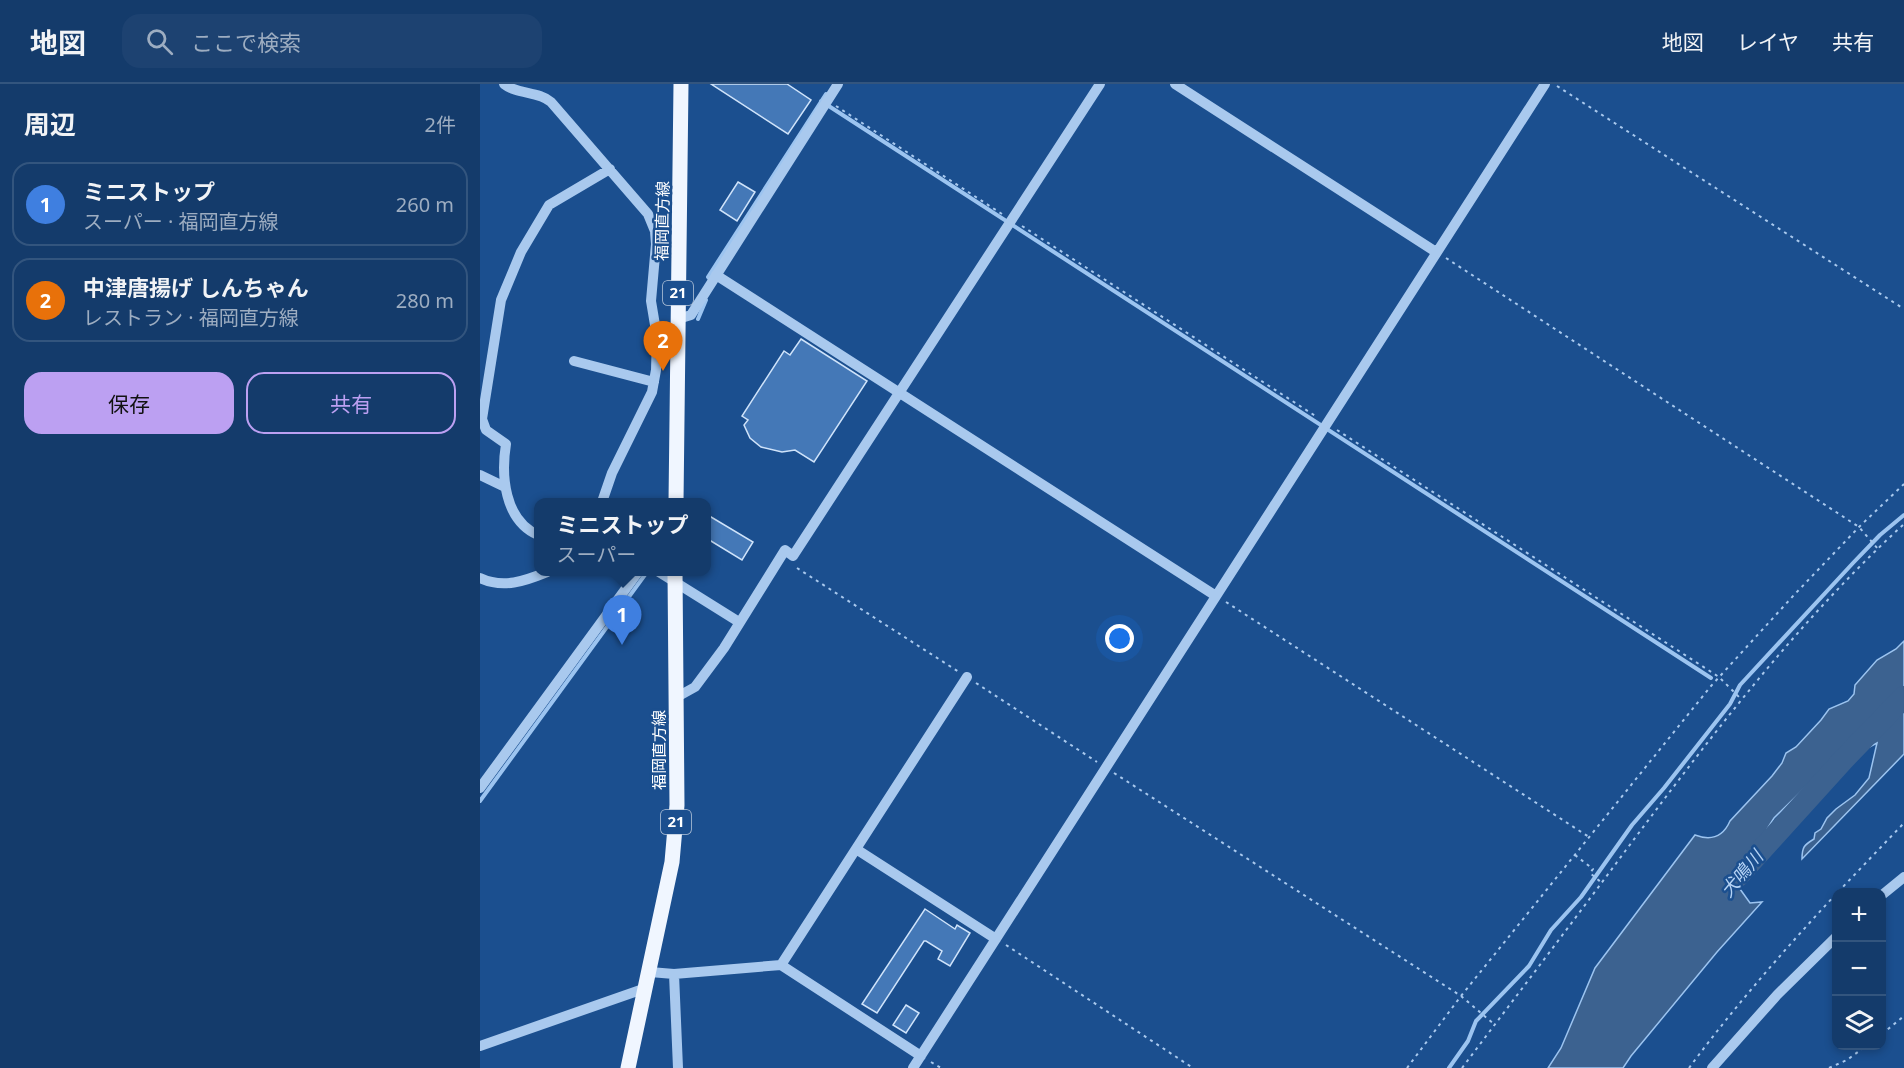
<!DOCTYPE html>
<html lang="ja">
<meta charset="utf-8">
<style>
body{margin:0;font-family:"Noto Sans","Noto Sans JP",sans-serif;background:#1d4271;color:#f1f3f6}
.controls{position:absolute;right:18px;bottom:18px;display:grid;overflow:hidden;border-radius:12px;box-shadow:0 3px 9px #0003}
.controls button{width:54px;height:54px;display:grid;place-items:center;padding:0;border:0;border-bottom:2px solid #33557e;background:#143b6b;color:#f1f3f6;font:30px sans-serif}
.you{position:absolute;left:640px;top:555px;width:21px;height:21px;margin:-15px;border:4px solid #fff;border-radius:50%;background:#1a73e8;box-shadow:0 0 0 9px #1a73e833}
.badge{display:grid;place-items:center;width:39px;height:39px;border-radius:50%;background:#bca0f2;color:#fff;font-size:20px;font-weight:700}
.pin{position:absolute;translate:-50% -50px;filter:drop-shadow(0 2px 3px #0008)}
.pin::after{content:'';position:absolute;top:32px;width:21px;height:18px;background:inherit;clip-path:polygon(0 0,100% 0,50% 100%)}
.popup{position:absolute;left:54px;top:414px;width:177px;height:78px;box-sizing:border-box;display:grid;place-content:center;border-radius:12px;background:#143b6b;filter:drop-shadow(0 2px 4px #0005);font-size:20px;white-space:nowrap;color:#9dadc1}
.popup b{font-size:22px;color:#f1f3f6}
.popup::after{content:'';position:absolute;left:50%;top:100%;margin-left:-12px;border:12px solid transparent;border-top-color:#143b6b}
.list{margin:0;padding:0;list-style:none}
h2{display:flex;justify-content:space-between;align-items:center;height:78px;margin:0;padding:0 24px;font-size:26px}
h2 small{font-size:20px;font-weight:400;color:#9dadc1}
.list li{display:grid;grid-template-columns:39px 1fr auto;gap:18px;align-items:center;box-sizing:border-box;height:84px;margin:0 12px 12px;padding:0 12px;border:2px solid #33557e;border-radius:18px}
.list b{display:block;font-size:22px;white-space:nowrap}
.list p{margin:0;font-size:20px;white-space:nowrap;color:#9dadc1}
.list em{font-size:20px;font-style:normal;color:#9dadc1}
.actions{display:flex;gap:12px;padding:18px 24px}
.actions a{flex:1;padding:14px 0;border:2px solid #bca0f2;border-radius:18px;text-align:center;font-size:21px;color:#bca0f2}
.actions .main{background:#bca0f2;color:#111}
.icon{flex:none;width:33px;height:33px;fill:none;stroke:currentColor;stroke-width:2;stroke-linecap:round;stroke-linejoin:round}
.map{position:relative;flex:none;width:1424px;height:984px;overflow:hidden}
header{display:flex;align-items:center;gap:36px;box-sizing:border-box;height:84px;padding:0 30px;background:#143b6b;border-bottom:2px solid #33557e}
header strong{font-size:28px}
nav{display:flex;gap:33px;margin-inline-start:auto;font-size:21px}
.search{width:420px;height:54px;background:#1d4271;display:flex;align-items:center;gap:15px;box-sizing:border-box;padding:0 21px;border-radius:18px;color:#9dadc1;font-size:22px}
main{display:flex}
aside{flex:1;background:#143b6b}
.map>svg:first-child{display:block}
.water{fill:#3c6290;stroke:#9cc4f0;stroke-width:1.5}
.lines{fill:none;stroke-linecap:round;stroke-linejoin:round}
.stream{stroke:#9cc4f0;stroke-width:4}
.river{stroke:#3c6290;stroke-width:22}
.building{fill:#4478b7;stroke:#cfe3fa;stroke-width:1.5}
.path{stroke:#a9c9ee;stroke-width:2;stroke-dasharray:3 4.5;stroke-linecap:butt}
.minor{stroke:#a9c9ee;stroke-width:10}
.major{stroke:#f0f6ff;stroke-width:15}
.labels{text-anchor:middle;stroke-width:5;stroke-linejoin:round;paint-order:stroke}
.shield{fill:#1b4f8f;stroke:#bbcadd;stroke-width:1.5}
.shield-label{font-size:15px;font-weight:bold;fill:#fff}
.street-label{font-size:16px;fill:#fff;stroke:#1b4f8f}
.water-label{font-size:18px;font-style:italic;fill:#b5d3f5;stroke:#1b4f8f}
</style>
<header>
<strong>地図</strong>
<div class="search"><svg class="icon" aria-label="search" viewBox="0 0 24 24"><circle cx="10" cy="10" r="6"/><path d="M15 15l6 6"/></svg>ここで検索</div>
<nav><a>地図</a><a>レイヤ</a><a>共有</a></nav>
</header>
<main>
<aside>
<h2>周辺<small>2件</small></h2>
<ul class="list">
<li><span class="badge" style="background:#3f7fe0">1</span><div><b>ミニストップ</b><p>スーパー · 福岡直方線</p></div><em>260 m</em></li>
<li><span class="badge" style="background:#e8710a">2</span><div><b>中津唐揚げ しんちゃん</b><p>レストラン · 福岡直方線</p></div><em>280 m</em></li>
</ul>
<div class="actions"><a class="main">保存</a><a>共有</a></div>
</aside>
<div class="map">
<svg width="1424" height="984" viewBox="0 0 1424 984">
<rect width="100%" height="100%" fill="#1b4f8f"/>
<!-- water -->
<path class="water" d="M1424,557v113l-102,105c0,-12 2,-14 12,-20l1,-6 6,-4 6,-11 9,-9 19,-14 14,-17 8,-35 -17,9 -14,-3 -7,3 -21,29 -8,2 -36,35 -7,11 -12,39 -13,15 -2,6 10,14 12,-1 -45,50 -86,104 -8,12h-75l13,-20 34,-80 100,-133c16,6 28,2 35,-14l42,-45 10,-13 4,-10 10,-6 25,-27 8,-11 19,-8 6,-7 1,-9 22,-25 19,-11z"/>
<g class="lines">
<!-- stream -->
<path class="stream" d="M341,17l890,577
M232,197l-4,-4 118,-183
M218,235l8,-19
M0,717l167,-229
M969,984l19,-27 8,-20 53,-55 22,-36 30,-33 51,-72 32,-37 66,-84 10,-19 113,-122 27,-28 24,-20"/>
<!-- river -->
<path class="river" d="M1258,792l105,-116 61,-63"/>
</g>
<!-- building -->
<path class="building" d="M231,0h76l24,16 -23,34z
M258,98l17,10 -18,29 -17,-11z
M321,255l66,42 -53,81 -19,-12 -13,2 -21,-5 -11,-9 -6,-13 4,-5 -6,-4 42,-65 6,4z
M226,430l47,28 -11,18 -36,-22z
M445,825l30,20 2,-4 13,8 -20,33 -12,-7 4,-8 -16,-10h-2l-47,72 -15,-9z
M426,921l13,8 -13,20 -13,-8z"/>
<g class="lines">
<!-- path -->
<path class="path" d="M1077,2l347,223
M356,22l166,108
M542,142l295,191
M966,174l413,269 19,22
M857,346l382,247 22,22
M317,484l162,104
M746,518l363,235
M496,599l121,79
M634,689l347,223 34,29
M1095,771l18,14 -3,4 12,10
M1358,808l66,-69
M526,861l187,123
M1402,950l22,-18
M451,978l10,6
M927,984l54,-72 250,-310 83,-91 65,-68 45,-43
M982,984c55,-73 110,-145 164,-218 86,-115 172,-229 278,-326
M1209,984c45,-61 96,-119 147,-174
M1349,984l18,-8 19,-14"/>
<!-- minor -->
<path class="minor" d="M24,0c14,11 34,7 47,18l97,112 7,17 1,13 -5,57 6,36 -1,33 -4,22 -40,81 -10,29
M695,0l261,168
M236,191l500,321
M198,235l13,-4 147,-231
M94,277l80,21
M0,391l25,12
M58,451c-34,-15 -37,-60 -32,-91l-20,-14 -4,-11 19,-119 20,-48 28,-47 61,-36
M179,488l80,50
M0,494c23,11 45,3 67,-6
M197,613l18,-10 29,-39 61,-98 8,6 307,-472
M0,704l158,-216
M376,765l140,90
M1402,811l22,-18
M301,881l186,-288
M170,888l24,2 107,-9 140,91
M194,890l4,94
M0,962l166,-58
M433,984l632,-984
M1232,984l65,-73 59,-58"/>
<!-- major -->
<path class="major" d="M196,418l5,-418
M148,984l44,-206 5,-57 -2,-233"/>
</g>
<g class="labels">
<!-- shield labels -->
<g class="shield">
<rect x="183" y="197" width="30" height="24" rx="4.5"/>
<rect x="181" y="726" width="30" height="24" rx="4.5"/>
</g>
<g class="shield-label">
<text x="198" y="214">21</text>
<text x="196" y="743">21</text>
</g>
<!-- street labels -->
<g class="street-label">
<text transform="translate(182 137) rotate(-89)" y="6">福岡直方線</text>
<text transform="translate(179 666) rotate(-90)" y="6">福岡直方線</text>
</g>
<!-- water labels -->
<g class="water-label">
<text transform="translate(1262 790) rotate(-50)" y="6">犬鳴川</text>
</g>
</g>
</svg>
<div class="controls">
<button>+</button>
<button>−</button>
<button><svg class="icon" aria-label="layers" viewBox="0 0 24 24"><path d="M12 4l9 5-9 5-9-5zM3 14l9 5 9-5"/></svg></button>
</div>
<div class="you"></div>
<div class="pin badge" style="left:142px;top:561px;background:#3f7fe0">1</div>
<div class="popup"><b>ミニストップ</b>スーパー</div>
<div class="pin badge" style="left:183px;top:287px;background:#e8710a">2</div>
</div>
</main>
